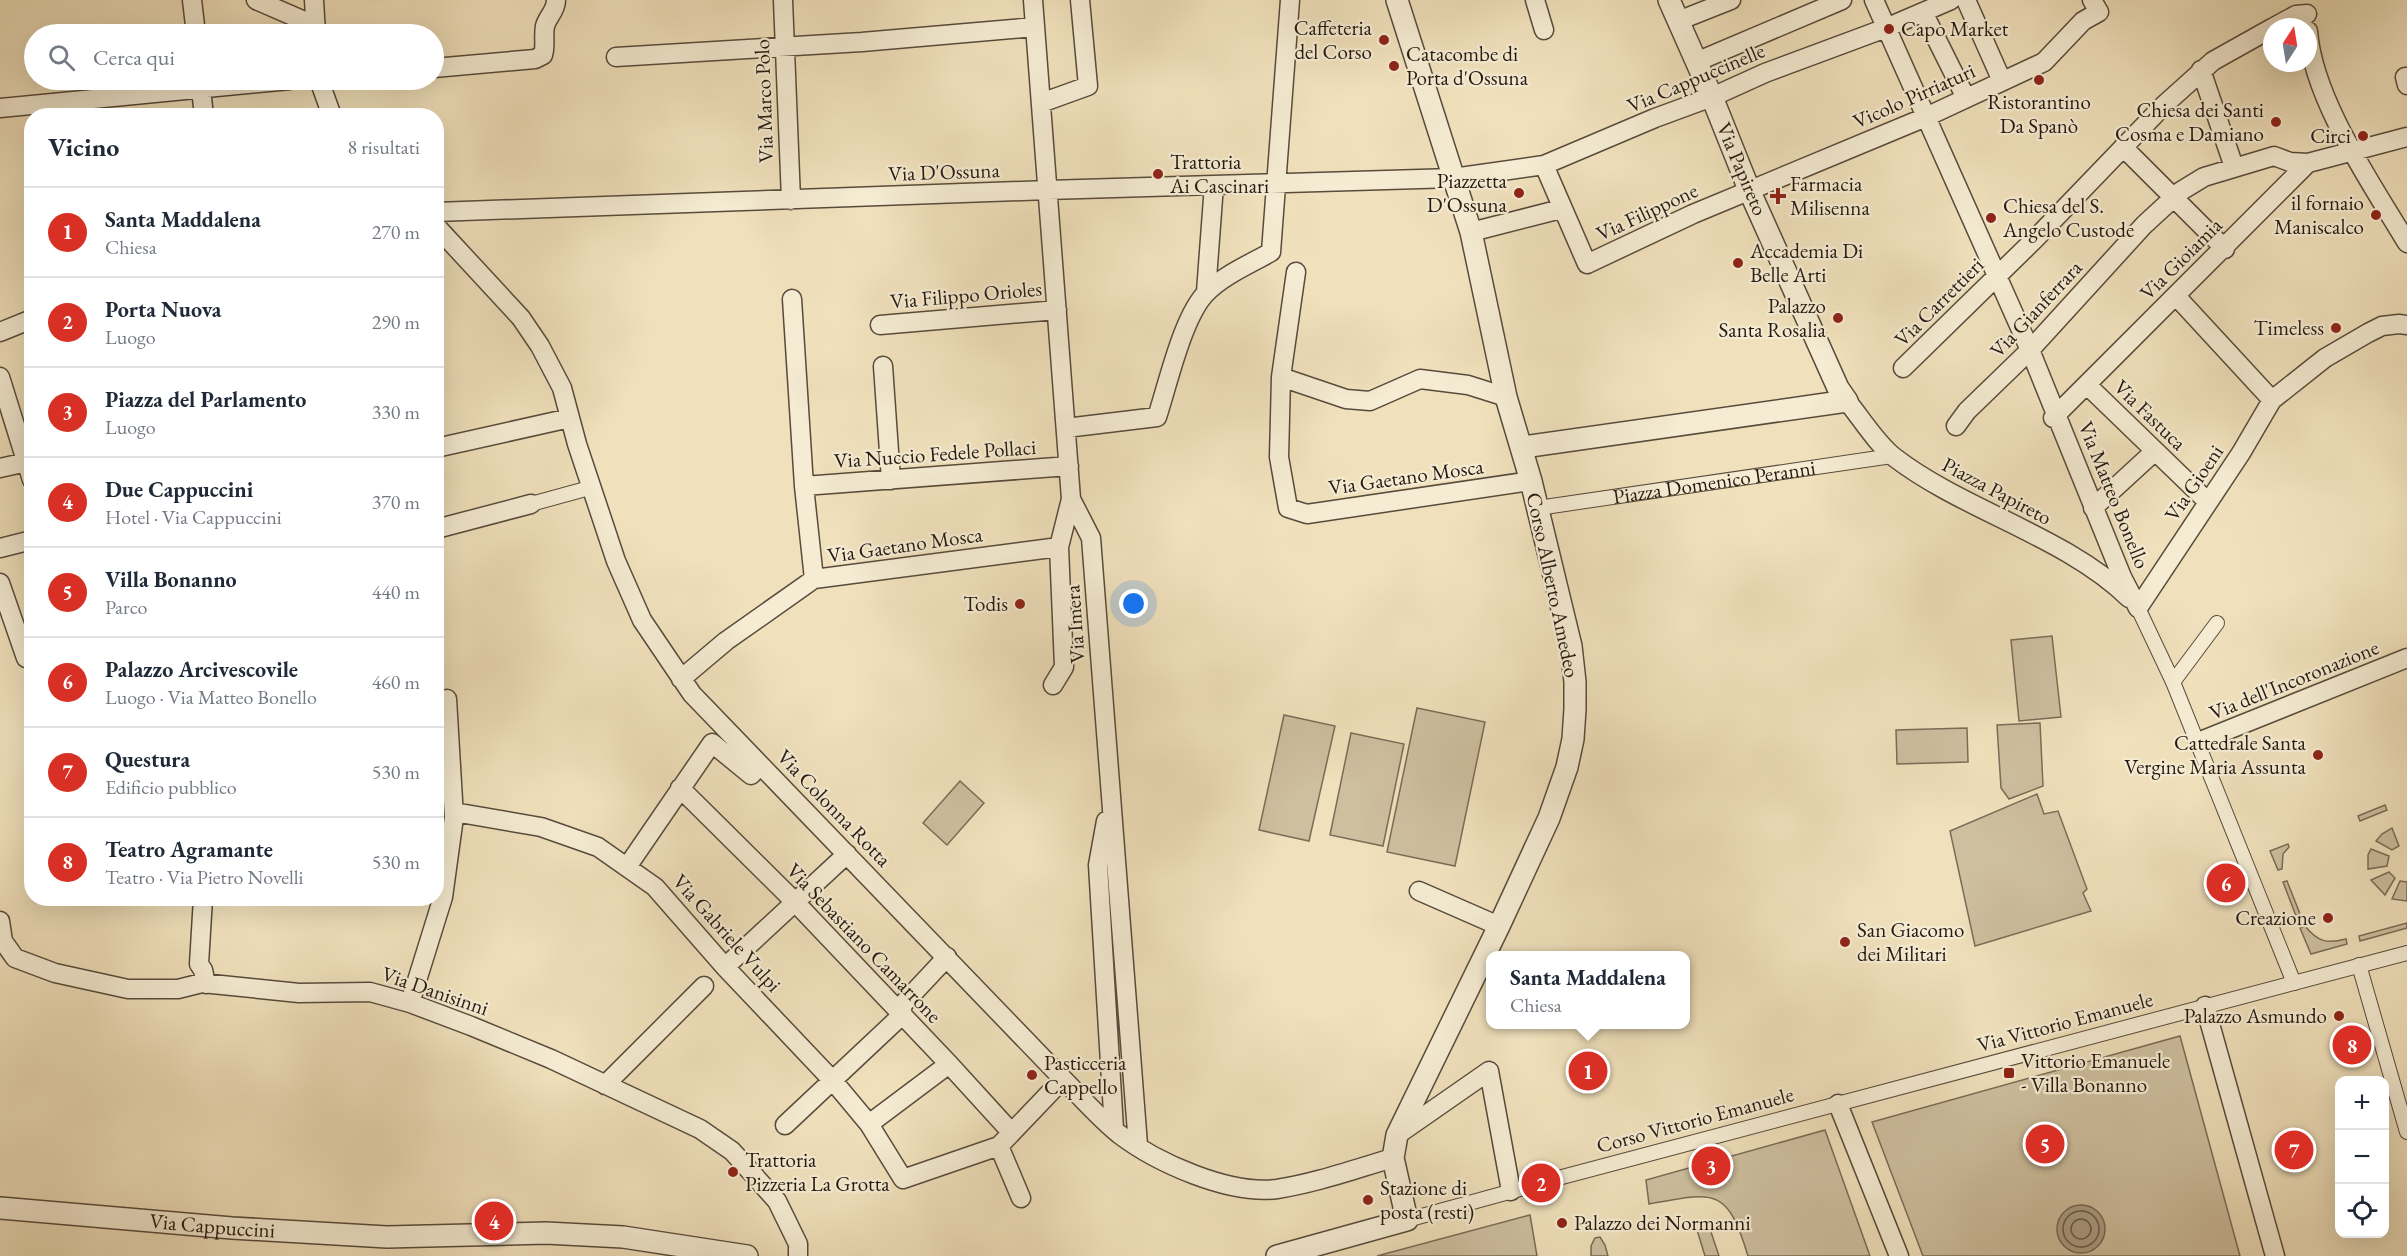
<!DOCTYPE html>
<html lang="it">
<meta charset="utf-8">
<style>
body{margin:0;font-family:"EB Garamond",serif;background:#f2f2f3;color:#1f2937}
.controls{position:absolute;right:18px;bottom:18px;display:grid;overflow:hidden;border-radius:12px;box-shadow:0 6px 24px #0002}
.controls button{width:54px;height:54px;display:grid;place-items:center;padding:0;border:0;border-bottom:2px solid #e0e1e3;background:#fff;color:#1f2937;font:30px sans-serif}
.compass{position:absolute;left:2263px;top:18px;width:54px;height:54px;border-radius:50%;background:#fff;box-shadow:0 6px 24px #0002;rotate:12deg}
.you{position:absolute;left:1134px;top:604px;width:21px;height:21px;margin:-15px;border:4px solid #fff;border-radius:50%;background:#1a73e8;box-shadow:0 0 0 9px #1a73e833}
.badge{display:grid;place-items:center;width:39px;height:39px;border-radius:50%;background:#d93025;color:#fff;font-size:20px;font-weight:700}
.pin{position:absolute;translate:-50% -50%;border:3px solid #fff;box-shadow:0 2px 6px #0006}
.popup{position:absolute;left:1486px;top:951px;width:204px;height:78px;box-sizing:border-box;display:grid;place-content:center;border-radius:12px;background:#fff;filter:drop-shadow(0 2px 4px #0005);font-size:20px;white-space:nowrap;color:#747a83}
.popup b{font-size:22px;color:#1f2937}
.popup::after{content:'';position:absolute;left:50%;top:100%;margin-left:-12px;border:12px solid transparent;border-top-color:#fff}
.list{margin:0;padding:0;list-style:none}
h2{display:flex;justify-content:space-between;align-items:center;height:78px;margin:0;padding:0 24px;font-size:26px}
h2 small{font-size:20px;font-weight:400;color:#747a83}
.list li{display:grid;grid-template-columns:39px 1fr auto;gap:18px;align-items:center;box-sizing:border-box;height:90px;padding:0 24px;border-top:2px solid #e0e1e3}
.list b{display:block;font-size:22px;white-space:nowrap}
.list p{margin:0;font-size:20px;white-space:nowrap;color:#747a83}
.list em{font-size:20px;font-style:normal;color:#747a83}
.icon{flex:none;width:33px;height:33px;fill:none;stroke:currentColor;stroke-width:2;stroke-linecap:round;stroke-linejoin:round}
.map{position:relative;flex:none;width:2407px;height:1256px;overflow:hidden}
.search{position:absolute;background:#fff;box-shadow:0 6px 24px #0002;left:24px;top:24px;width:420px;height:66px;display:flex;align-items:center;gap:15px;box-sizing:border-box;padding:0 21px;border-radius:33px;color:#747a83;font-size:22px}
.panel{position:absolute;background:#fff;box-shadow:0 6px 24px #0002;left:24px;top:108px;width:420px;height:798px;border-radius:24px}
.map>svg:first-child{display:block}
.green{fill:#cebf9f;stroke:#7a6c58;stroke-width:1.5}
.water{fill:#ab9d82;stroke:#766855;stroke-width:1.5}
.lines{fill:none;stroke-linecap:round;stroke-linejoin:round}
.shore{stroke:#685b4a;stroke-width:1.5}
.pedestrian-tunnel{stroke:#c8b99a;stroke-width:14;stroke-dasharray:14 7;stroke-linecap:butt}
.pedestrian-casing{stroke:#584b3c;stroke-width:16}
.minor-casing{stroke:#584b3c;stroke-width:21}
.tertiary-casing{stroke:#584b3c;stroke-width:24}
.pedestrian{stroke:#f5ecd3;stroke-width:14}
.minor{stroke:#f5ecd3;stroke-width:18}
.tertiary{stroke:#f5ecd3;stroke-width:21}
.poi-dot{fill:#8f2418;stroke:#f5ecd3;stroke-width:2}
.labels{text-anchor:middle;stroke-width:4.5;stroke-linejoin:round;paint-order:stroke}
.poi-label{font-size:21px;fill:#261912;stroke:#f5ecd3;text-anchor:start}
.street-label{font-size:21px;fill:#261912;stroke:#f5ecd3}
</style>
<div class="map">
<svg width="2407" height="1256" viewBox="0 0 2407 1256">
<rect width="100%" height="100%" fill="#f0e1bc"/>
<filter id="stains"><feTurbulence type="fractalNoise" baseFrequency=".00333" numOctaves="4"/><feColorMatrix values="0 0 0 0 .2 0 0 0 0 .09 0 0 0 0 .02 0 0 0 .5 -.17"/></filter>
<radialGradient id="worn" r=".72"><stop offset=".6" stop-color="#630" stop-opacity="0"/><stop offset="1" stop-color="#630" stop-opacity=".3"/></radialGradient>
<!-- green -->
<path class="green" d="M2052,636l9,81 -42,4 -8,-81z
M1417,708l68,14 -30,144 -68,-14z
M1284,715l51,11 -26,115 -50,-11z
M2040,723l3,63 -34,13 -8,-11 -4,-63z
M1967,728l1,34 -71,2 -1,-34z
M1351,733l53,11 -21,102 -53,-11z
M960,781l24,22 -37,42 -24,-22z
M2037,794l7,20 14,-3 29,78 -4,4 8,18 -116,35 -25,-115z
M2385,805l2,5 -27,11 -2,-5z
M2392,828l7,18 -7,4 -16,-9 6,-7z
M2288,844l1,3 -6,7 -1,15 -4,1 -8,-19z
M2371,849l18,7 -2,10 -19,3v-14z
M2389,872l6,6 -10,17 -14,-15z
M2287,881l13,33 -4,2 -13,-34z
M2400,881l7,1v19l-15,-2z
M2407,923v5l-47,13 -1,-5z
M2305,926c13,16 22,18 41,13l1,5 -36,10 -11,-26z
M2180,1036l60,220h-317l-51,-134z
M1825,1130l45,126h-122c-21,-69 -32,-64 -99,-52l-3,-24z
M1530,1215l7,41h-160z
M1709,1226l10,30h-14l-8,-26z
M1600,1237l5,8 3,11h-17v-10l4,-8z"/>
<!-- water -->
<path class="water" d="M2057 1229a24 24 0 1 1 48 0a24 24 0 1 1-48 0Z"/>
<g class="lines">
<!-- shore -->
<path class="shore" d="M2063 1229a18 18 0 1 1 36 0a18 18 0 1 1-36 0Z
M2071 1229a10 10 0 1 1 20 0a10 10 0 1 1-20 0Z"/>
<!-- pedestrian-tunnel -->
<path class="pedestrian-tunnel" d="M1520,1189l42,-12"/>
<!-- pedestrian casing -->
<g class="pedestrian-casing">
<g id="pedestrian">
<path d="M531,504l62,-17"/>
<path id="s1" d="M1538,508l354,-52"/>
<path d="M2138,608l35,74 121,301"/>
<path d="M2173,682l44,-59"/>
<path d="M2359,965l48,167"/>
<path d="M1562,1177l845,-224"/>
<path d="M1407,1220l113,-31"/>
</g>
</g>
<!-- minor casing -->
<g class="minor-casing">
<path id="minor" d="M192,0l4,34
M256,0l60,26
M314,0l2,34
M783,0l8,200
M1033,0l38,499 20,39 47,607
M1535,0l9,30
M1874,0l156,350 92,227 16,31
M1966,0l36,81
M1923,12l43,86
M1678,21l53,-21
M2274,27l22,-12 11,-1
M2308,31c5,69 64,153 99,212
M616,57l246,-15 173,-15
M1696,62l146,-62
M434,68l101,-9 8,-4c3,-10 0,-19 2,-29 3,-10 11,-15 11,-26
M2201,70l33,97
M2407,77h-2l2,8
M200,80l4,36
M319,80l13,36
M1041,103l47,-17 -8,-86
M0,108l290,-28
M2123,147l102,102
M1544,165l43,99 106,-50 233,-97 118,-55 39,-41 16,-9 -7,-12
M436,212l612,-22 405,-12 91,-13 111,-47 57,-21 53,-24 121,-45 65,-28
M436,226l85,92 19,28 22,42 15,56 39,117 26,59 50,74 371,385c18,18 36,39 56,55 38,29 110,61 158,55 39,-6 78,-20 116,-31
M1471,232l90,-23
M1296,272l-15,105 -2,80 9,51 19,6 224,-33
M1206,292l8,-107
M2176,296l96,104
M792,299l12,187 10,93
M880,325l177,-15
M0,332l32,-13
M883,366l8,114
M1903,368l132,-129 129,-134 49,-44 59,-33
M0,377l32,103
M1281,377l65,22 24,2 50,-22 48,6 38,12
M2087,385l121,117
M1847,401c14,17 30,43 47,56 70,54 171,79 235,141
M2053,418l255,-255 99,-26
M1956,426l11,-15 63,-61 114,-125 37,-34 23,-14 70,-21 16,6 18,1
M1066,428l91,-11c11,-33 26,-102 50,-125 17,-17 43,-28 64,-40l19,-252
M436,448l134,-30
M0,468l27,-6
M804,486l265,-20
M2093,508l62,-57
M436,529l95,-25
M0,548l32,-8
M0,583l26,75
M2138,608l103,-155 31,-53 53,-42 43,-25 14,-7 17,-2 8,1
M681,679l45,-38 88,-62 245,-32
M1053,685l11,-18 -5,-120 12,-48
M2198,742l209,-84
M680,788l115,114 154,162 62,68
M454,812l87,15 57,20 57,40 70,80 109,115 35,42 34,55 96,-33 64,-67
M1106,821l-8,44 16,264
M627,867l85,-124 39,32 9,-10
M1419,891l80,35
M203,898l-4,66 4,6 3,14
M0,921l3,20 12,17 40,15 73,16h50l24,-6 97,10 71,-1 40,11 61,23 80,33 149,70 32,22 45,50 21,43v12
M725,967l122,-113
M410,1003l33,-106 11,-80 -7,-118
M2205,1006l70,250
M605,1085l99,-99
M1838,1104l61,152
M869,1124l80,-60
M785,1125l116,-109 2,-12 44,-47
M1397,1135l92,-64 22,120
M999,1146l22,52"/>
</g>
<!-- tertiary casing -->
<g class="tertiary-casing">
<g id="tertiary">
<path d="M1523,447l324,-46 -9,-13 -88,-196 -38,-95 -43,-97"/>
<path id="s2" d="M0,1208l232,20 155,9 159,-4 77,4 124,19"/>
<path d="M1277,1256l130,-36 -14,-62 4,-23 102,-209 50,-108 18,-51 6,-28 2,-30v-27l-4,-36 -40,-165 -25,-84 -35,-165 -74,-232"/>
</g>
</g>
<!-- pedestrian -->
<use href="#pedestrian" class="pedestrian"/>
<!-- minor -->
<use href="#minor" class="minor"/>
<!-- tertiary -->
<use href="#tertiary" class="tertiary"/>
</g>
<!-- markers -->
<g class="poi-dot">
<circle cx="1889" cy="29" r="6"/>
<circle cx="1384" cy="40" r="6"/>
<circle cx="1394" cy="66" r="6"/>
<circle cx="2039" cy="80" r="6"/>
<circle cx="2276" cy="122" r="6"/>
<circle cx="2363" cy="136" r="6"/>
<circle cx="1158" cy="174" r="6"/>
<circle cx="1519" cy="193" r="6"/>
<path d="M1775 187h6v6h6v6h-6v6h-6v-6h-6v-6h6z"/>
<circle cx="2376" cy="215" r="6"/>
<circle cx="1991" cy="218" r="6"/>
<circle cx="1738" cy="263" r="6"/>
<circle cx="1838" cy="318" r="6"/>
<circle cx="2336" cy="328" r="6"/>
<circle cx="1020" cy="604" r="6"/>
<circle cx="2318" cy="755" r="6"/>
<circle cx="2328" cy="918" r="6"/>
<circle cx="1845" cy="942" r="6"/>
<circle cx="2339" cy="1016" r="6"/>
<rect x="2003" y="1067" width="12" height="12" rx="3"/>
<circle cx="1032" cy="1075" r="6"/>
<circle cx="733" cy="1172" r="6"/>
<circle cx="1368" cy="1200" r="6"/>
<circle cx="1562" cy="1223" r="6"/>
</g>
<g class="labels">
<!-- poi labels -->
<g class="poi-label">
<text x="1372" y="35" text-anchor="end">Caffeteria<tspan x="1372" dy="24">del Corso</tspan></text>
<text x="1901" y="36">Capo Market</text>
<text x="1406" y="61">Catacombe di<tspan x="1406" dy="24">Porta d'Ossuna</tspan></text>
<text x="2039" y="109" text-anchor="middle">Ristorantino<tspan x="2039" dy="24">Da Spanò</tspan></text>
<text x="2264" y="117" text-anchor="end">Chiesa dei Santi<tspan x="2264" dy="24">Cosma e Damiano</tspan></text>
<text x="2351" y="143" text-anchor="end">Circi</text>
<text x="1170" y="169">Trattoria<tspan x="1170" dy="24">Ai Cascinari</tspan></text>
<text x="1507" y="188" text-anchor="end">Piazzetta<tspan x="1507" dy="24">D'Ossuna</tspan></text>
<text x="1790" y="191">Farmacia<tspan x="1790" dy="24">Milisenna</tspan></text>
<text x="2364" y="210" text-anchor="end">il fornaio<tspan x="2364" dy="24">Maniscalco</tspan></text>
<text x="2003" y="213">Chiesa del S.<tspan x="2003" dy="24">Angelo Custode</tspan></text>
<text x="1750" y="258">Accademia Di<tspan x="1750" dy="24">Belle Arti</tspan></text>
<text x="1826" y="313" text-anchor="end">Palazzo<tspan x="1826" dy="24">Santa Rosalia</tspan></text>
<text x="2324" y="335" text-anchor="end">Timeless</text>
<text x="1008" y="611" text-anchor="end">Todis</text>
<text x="2306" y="750" text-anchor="end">Cattedrale Santa<tspan x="2306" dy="24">Vergine Maria Assunta</tspan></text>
<text x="2316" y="925" text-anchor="end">Creazione</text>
<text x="1857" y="937">San Giacomo<tspan x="1857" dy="24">dei Militari</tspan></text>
<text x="2327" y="1023" text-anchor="end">Palazzo Asmundo</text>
<text x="2021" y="1068">Vittorio Emanuele<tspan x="2021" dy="24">- Villa Bonanno</tspan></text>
<text x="1044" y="1070">Pasticceria<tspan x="1044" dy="24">Cappello</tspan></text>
<text x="745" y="1167">Trattoria<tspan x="745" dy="24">Pizzeria La Grotta</tspan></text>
<text x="1380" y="1195">Stazione di<tspan x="1380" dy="24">posta (resti)</tspan></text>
<text x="1574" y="1230">Palazzo dei Normanni</text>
</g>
<!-- street labels -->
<g class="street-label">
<text transform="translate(1696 78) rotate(-23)" y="7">Via Cappuccinelle</text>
<text transform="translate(1914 96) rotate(-24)" y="7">Vicolo Pirriaturi</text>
<text transform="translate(764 101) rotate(-92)" y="7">Via Marco Polo</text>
<text transform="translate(1742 169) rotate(67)" y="7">Via Papireto</text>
<text transform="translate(944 172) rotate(-2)" y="7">Via D'Ossuna</text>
<text transform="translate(1647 212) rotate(-25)" y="7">Via Filippone</text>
<text transform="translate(2181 259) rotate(-45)" y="7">Via Gioiamia</text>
<text transform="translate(966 295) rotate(-5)" y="7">Via Filippo Orioles</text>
<text transform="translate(1939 302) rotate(-45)" y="7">Via Carrettieri</text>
<text transform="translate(2036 309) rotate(-47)" y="7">Via Gianferrara</text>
<text transform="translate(2150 415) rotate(44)" y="7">Via Fastuca</text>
<text transform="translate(935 454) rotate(-4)" y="7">Via Nuccio Fedele Pollaci</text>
<text transform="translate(1406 477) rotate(-8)" y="7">Via Gaetano Mosca</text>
<text dy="7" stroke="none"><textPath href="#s1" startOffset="178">Piazza Domenico Peranni</textPath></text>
<text transform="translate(2194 483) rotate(-56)" y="7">Via Gioeni</text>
<text transform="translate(1997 491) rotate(28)" y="7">Piazza Papireto</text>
<text transform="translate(2114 495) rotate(68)" y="7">Via Matteo Bonello</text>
<text transform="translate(905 545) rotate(-8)" y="7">Via Gaetano Mosca</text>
<text transform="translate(1553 585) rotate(78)" y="7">Corso Alberto Amedeo</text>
<text transform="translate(1075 624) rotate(-94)" y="7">Via Imera</text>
<text transform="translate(2294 680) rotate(-22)" y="7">Via dell'Incoronazione</text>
<text transform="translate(834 808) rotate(46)" y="7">Via Colonna Rotta</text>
<text transform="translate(727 933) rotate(48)" y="7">Via Gabriele Vulpi</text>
<text transform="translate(864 943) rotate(46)" y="7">Via Sebastiano Camarrone</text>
<text transform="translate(435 991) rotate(19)" y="7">Via Danisinni</text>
<text transform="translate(2065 1022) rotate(-15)" y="7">Via Vittorio Emanuele</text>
<text transform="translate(1695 1120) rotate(-15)" y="7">Corso Vittorio Emanuele</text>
<text dy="7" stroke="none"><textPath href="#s2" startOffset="213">Via Cappuccini</textPath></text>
</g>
</g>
<rect width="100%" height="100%" filter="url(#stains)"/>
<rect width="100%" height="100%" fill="url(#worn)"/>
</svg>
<div class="controls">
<button>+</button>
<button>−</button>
<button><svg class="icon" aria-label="locate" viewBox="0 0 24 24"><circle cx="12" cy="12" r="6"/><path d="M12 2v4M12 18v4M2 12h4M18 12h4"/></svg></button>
</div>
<svg class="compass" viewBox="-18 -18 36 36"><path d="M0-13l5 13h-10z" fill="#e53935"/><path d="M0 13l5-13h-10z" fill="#747a83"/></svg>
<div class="you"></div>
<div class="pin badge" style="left:1588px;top:1071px">1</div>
<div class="popup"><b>Santa Maddalena</b>Chiesa</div>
<div class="pin badge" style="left:1541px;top:1183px">2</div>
<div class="pin badge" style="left:1711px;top:1166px">3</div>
<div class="pin badge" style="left:494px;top:1221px">4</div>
<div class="pin badge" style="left:2045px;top:1144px">5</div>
<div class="pin badge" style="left:2226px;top:883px">6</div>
<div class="pin badge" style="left:2294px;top:1150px">7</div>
<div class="pin badge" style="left:2352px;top:1045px">8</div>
<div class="search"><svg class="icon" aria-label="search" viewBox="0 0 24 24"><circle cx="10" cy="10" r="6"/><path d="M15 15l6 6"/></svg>Cerca qui</div>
<section class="panel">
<h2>Vicino<small>8 risultati</small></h2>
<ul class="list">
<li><span class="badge">1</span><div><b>Santa Maddalena</b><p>Chiesa</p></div><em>270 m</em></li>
<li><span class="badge">2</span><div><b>Porta Nuova</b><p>Luogo</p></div><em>290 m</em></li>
<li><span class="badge">3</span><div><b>Piazza del Parlamento</b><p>Luogo</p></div><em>330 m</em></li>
<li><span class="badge">4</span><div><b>Due Cappuccini</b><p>Hotel · Via Cappuccini</p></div><em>370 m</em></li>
<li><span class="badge">5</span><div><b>Villa Bonanno</b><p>Parco</p></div><em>440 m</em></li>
<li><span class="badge">6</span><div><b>Palazzo Arcivescovile</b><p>Luogo · Via Matteo Bonello</p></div><em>460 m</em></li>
<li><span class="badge">7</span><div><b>Questura</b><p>Edificio pubblico</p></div><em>530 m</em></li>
<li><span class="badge">8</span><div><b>Teatro Agramante</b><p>Teatro · Via Pietro Novelli</p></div><em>530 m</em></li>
</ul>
</section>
</div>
